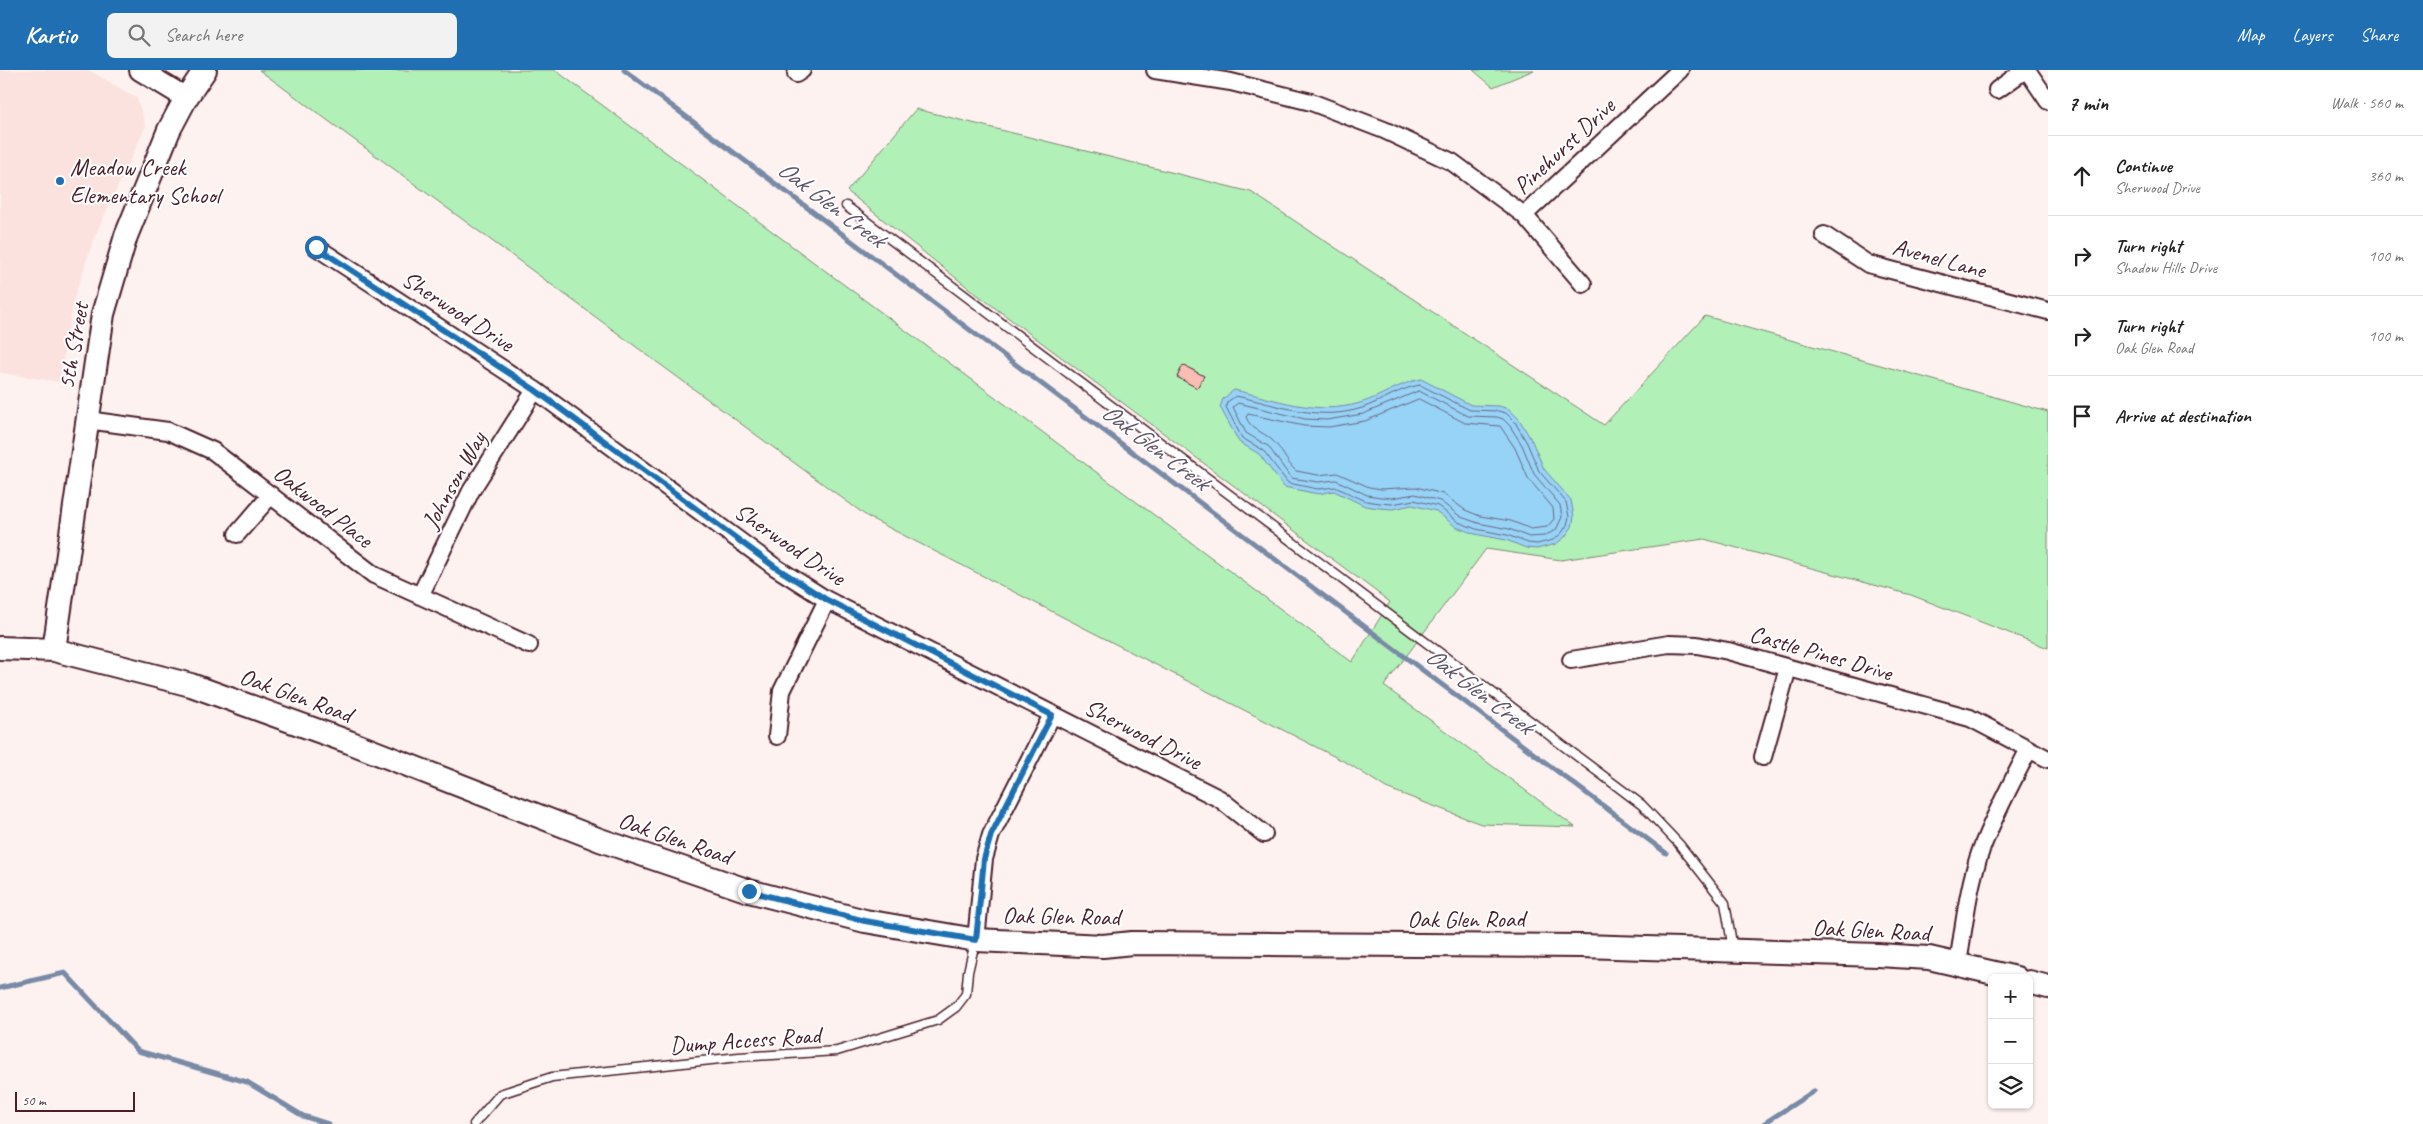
<!DOCTYPE html>
<meta charset="utf-8">
<style>
body{margin:0;font-family:Caveat,sans-serif;background:#f2f2f2;color:#222}
.controls{position:absolute;right:15px;bottom:15px;display:grid;overflow:hidden;border-radius:8px;box-shadow:0 1px 4px #0004}
.controls button{width:45px;height:45px;display:grid;place-items:center;padding:0;border:0;border-bottom:1px solid #e0e0e0;background:#fff;color:#222;font:25px sans-serif}
.scale{position:absolute;left:15px;bottom:12px;width:120px;box-sizing:border-box;padding-left:5px;border:2px solid #4a1f2b;border-top:0;font-size:14px;line-height:18px;white-space:nowrap;color:#4a1f2b;-webkit-text-stroke:4px #fff;paint-order:stroke}
.stop{position:absolute;width:15px;height:15px;margin:-11px;border:4px solid #1f6fb2;border-radius:50%;background:#fff}
.stop.end{background:#1f6fb2;border-color:#fff;box-shadow:0 1px 5px #0008}
.list{margin:0;padding:0;list-style:none}
h2{display:flex;justify-content:space-between;align-items:center;height:65px;margin:0;padding:0 20px;font-size:21px}
h2 small{font-size:16px;font-weight:400;color:#767676}
.list li{display:grid;grid-template-columns:32px 1fr auto;gap:15px;align-items:center;box-sizing:border-box;height:80px;padding:0 20px;border-top:1px solid #e0e0e0}
.list b{display:block;font-size:19px;white-space:nowrap}
.list p{margin:0;font-size:16px;white-space:nowrap;color:#767676}
.list em{font-size:16px;font-style:normal;color:#767676}
.icon{flex:none;width:28px;height:28px;fill:none;stroke:currentColor;stroke-width:2;stroke-linecap:round;stroke-linejoin:round}
.map{position:relative;flex:none;width:2048px;height:1054px;overflow:hidden}
header{display:flex;align-items:center;gap:30px;box-sizing:border-box;height:70px;padding:0 25px;background:#1f6fb2;color:#fff}
header strong{font-size:24px}
nav{display:flex;gap:28px;margin-inline-start:auto;font-size:18px}
.search{width:350px;height:45px;background:#f2f2f2;display:flex;align-items:center;gap:12px;box-sizing:border-box;padding:0 18px;border-radius:8px;color:#767676;font-size:19px}
main{display:flex}
aside{flex:1;background:#fff}
.map>svg:first-child{display:block}
.built{fill:#fce2df}
.green{fill:#b1f0b7;stroke:#7e8871}
.water{fill:#97d2f7;stroke:#788aa5}
.lines{fill:none;stroke-linecap:round;stroke-linejoin:round}
.shore{stroke:#69677d;stroke-width:1}
.stream{stroke:#788aa5;stroke-width:5}
.building{fill:#f9bdb6;stroke:#4a1f2b}
.service-casing{stroke:#4a1f2b;stroke-width:11}
.minor-casing{stroke:#4a1f2b;stroke-width:20}
.tertiary-casing{stroke:#4a1f2b;stroke-width:24}
.secondary-casing{stroke:#4a1f2b;stroke-width:26}
.service{stroke:#fff;stroke-width:8}
.minor{stroke:#fff;stroke-width:16}
.tertiary{stroke:#fff;stroke-width:20}
.secondary{stroke:#fff;stroke-width:22}
.route{stroke:#1f6fb2;stroke-width:6}
.poi-dot{fill:#1f6fb2;stroke:#fff;stroke-width:2}
.labels{text-anchor:middle;stroke-width:4;stroke-linejoin:round;paint-order:stroke}
.street-label{font-size:24px;fill:#4a1f2b;stroke:#fff}
.poi-label{font-size:24px;fill:#4a1f2b;stroke:#fff;text-anchor:start}
.water-label{font-size:25px;font-style:italic;fill:#615568;stroke:#fff}
</style>
<header>
<strong>Kartio</strong>
<div class="search"><svg class="icon" aria-label="search" viewBox="0 0 24 24"><circle cx="10" cy="10" r="6"/><path d="M15 15l6 6"/></svg>Search here</div>
<nav><a>Map</a><a>Layers</a><a>Share</a></nav>
</header>
<main>
<div class="map">
<svg width="2048" height="1054" viewBox="0 0 2048 1054">
<rect width="100%" height="100%" fill="#fef2f0"/>
<filter id="ink" filterUnits="userSpaceOnUse"><feTurbulence type="fractalNoise" baseFrequency=".02" numOctaves="2"/><feDisplacementMap in="SourceGraphic" scale="10" xChannelSelector="R" yChannelSelector="G"/><feConvolveMatrix kernelMatrix="1 2 1 2 8 2 1 2 1" color-interpolation-filters="sRGB"/></filter>
<g filter="url(#ink)">
<!-- built -->
<path class="built" d="M0,0h89l48,28 9,28 -51,110 -21,63 -15,83 -59,-9z"/>
<!-- green -->
<path class="green" d="M259,0h296l797,592 38,-60 -419,-312 -124,-99 69,-82 335,83 353,233 101,-109 343,96v236l-137,-53 -207,-56 -143,21 -75,-11 -102,137 191,141 -94,-3 -95,-36 -37,-24 -481,-247z
M1473,0h61l-41,17z"/>
<!-- water -->
<path class="water" d="M1421,309l50,26 28,1 10,3 10,10 13,22 12,28 27,31 3,17 -2,10 -7,10 -9,7 -19,5 -11,-1 -20,-8 -31,-6 -19,-7 -20,-16 -24,-6 -19,4 -14,-1 -14,-2 -31,-15 -16,3 -34,-7 -25,-33 -20,-12 -19,-35 3,-8 11,-9c42,9 82,26 126,13 21,-6 39,-20 61,-24z"/>
<g class="lines">
<!-- shore -->
<path class="shore" d="M1420,315l50,25 28,1 8,2 9,9 12,21 12,28 27,31 3,15 -2,8 -6,9 -8,6 -16,4 -9,-1 -21,-8 -31,-6 -18,-7 -20,-16 -24,-6 -22,4 -12,-1 -14,-2 -31,-14 -17,2 -30,-6 -25,-33 -21,-12 -16,-31 1,-5 9,-6c42,9 83,26 126,12 20,-7 38,-20 58,-23z
M1419,321l49,25 29,1 6,2 7,7 12,19 12,29 26,31 2,12 -6,13 -12,6 -15,1 -20,-8 -31,-6 -17,-6 -21,-16 -25,-7 -23,4 -11,-1 -14,-2 -31,-15 -18,2 -27,-4 -23,-32 -22,-13 -13,-26 5,-4 67,16 22,1 36,-6z
M1419,329l46,24 35,3 15,22 13,30 25,30 1,11 -7,8 -16,2 -20,-8 -31,-5 -15,-6 -22,-16 -27,-7 -35,2 -12,-2 -32,-14 -19,2 -22,-4c-10,-9 -14,-22 -24,-31 -10,-9 -21,-10 -26,-23l2,-3 56,12 25,1 36,-6z"/>
<!-- stream -->
<path class="stream" d="M624,0l1042,783
M0,918l65,-15 73,78 109,31 56,34 25,8
M1763,1054l51,-33"/>
</g>
<!-- building -->
<path class="building" d="M1183,295l21,11 -7,12 -20,-11z"/>
<g class="lines">
<!-- service casing -->
<g class="service-casing">
<path id="service" d="M846,136l796,599 37,39 46,59 8,46
M474,1054l26,-30 52,-17 187,-20 98,-6 101,-31 18,-13 10,-13 2,-22 7,-30"/>
</g>
<!-- minor casing -->
<g class="minor-casing">
<path id="minor" d="M1155,0l76,12 80,20 73,28 68,32 72,53 59,69
M2027,0l21,31
M796,4l6,-4
M1997,20l28,-20
M1524,145l156,-145
M1824,165l44,29 180,47
M316,177l219,143 240,177 52,33 393,199 44,35
M87,350l81,11 45,20 161,124 155,70
M237,464l34,-39
M420,526l51,-105 64,-101
M1571,590l98,-16 28,1 31,6 242,67 78,41
M777,666l5,-45 45,-91
M1763,687l25,-89
M976,870l8,-81 7,-24 61,-120
M1958,894c6,-38 10,-78 23,-114 13,-35 31,-68 48,-101"/>
</g>
<!-- tertiary casing -->
<g class="tertiary-casing">
<path id="tertiary" d="M140,0l46,28"/>
</g>
<!-- secondary casing -->
<g class="secondary-casing">
<path id="secondary" d="M0,578l54,2 137,35 158,57 251,98 149,51 116,30 111,19 127,6 29,-3 449,3 297,9 51,3 87,20
M54,580l49,-336 23,-78 43,-106 17,-32 19,-28
M2029,912l19,5"/>
</g>
<!-- service -->
<use href="#service" class="service"/>
<!-- minor -->
<use href="#minor" class="minor"/>
<!-- tertiary -->
<use href="#tertiary" class="tertiary"/>
<!-- secondary -->
<use href="#secondary" class="secondary"/>
</g>
</g>
<g class="lines" filter="url(#ink)">
<!-- route -->
<path class="route" d="M316,177l219,143 240,177 52,33 225,115 -61,120 -7,24 -8,81 -111,-19 -116,-30"/>
</g>
<!-- markers -->
<circle class="poi-dot" cx="60" cy="111" r="5"/>
<g class="labels">
<!-- street labels -->
<g class="street-label">
<text transform="translate(1564 76) rotate(-43)" y="8">Pinehurst Drive</text>
<text transform="translate(1939 188) rotate(15)" y="8">Avenel Lane</text>
<text transform="translate(458 241) rotate(33)" y="8">Sherwood Drive</text>
<text transform="translate(73 276) rotate(-80)" y="8">5th Street</text>
<text transform="translate(454 410) rotate(-61)" y="8">Johnson Way</text>
<text transform="translate(323 436) rotate(38)" y="8">Oakwood Place</text>
<text transform="translate(790 474) rotate(34)" y="8">Sherwood Drive</text>
<text transform="translate(1821 583) rotate(16)" y="8">Castle Pines Drive</text>
<text transform="translate(296 625) rotate(20)" y="8">Oak Glen Road</text>
<text transform="translate(1143 664) rotate(27)" y="8">Sherwood Drive</text>
<text transform="translate(675 768) rotate(19)" y="8">Oak Glen Road</text>
<text transform="translate(1061 846) rotate(1)" y="8">Oak Glen Road</text>
<text x="1466" y="857">Oak Glen Road</text>
<text transform="translate(1871 860) rotate(3)" y="8">Oak Glen Road</text>
<text transform="translate(745 970) rotate(-4)" y="8">Dump Access Road</text>
</g>
<!-- poi labels -->
<g class="poi-label">
<text x="70" y="105">Meadow Creek<tspan x="70" dy="28">Elementary School</tspan></text>
</g>
<!-- water labels -->
<g class="water-label">
<text transform="translate(832 133) rotate(37)" y="9">Oak Glen Creek</text>
<text transform="translate(1156 376) rotate(37)" y="9">Oak Glen Creek</text>
<text transform="translate(1480 620) rotate(37)" y="9">Oak Glen Creek</text>
</g>
</g>
</svg>
<div class="controls">
<button>+</button>
<button>−</button>
<button><svg class="icon" aria-label="layers" viewBox="0 0 24 24"><path d="M12 4l9 5-9 5-9-5zM3 14l9 5 9-5"/></svg></button>
</div>
<div class="scale">50 m</div>
<div class="stop" style="left:316px;top:177px"></div>
<div class="stop end" style="left:749px;top:821px"></div>
</div>
<aside>
<h2>7 min<small>Walk · 560 m</small></h2>
<ul class="list">
<li><svg class="icon" aria-label="ahead" viewBox="0 0 24 24"><path d="M12 20V5M6 11l6-6 6 6"/></svg><div><b>Continue</b><p>Sherwood Drive</p></div><em>360 m</em></li>
<li><svg class="icon" aria-label="right" viewBox="0 0 24 24"><path d="M7 20v-9h11M14 6l5 5-5 5"/></svg><div><b>Turn right</b><p>Shadow Hills Drive</p></div><em>100 m</em></li>
<li><svg class="icon" aria-label="right" viewBox="0 0 24 24"><path d="M7 20v-9h11M14 6l5 5-5 5"/></svg><div><b>Turn right</b><p>Oak Glen Road</p></div><em>100 m</em></li>
<li><svg class="icon" aria-label="arrive" viewBox="0 0 24 24"><path d="M6 21V4h12l-3 4 3 4H6"/></svg><div><b>Arrive at destination</b></div></li>
</ul>
</aside>
</main>
